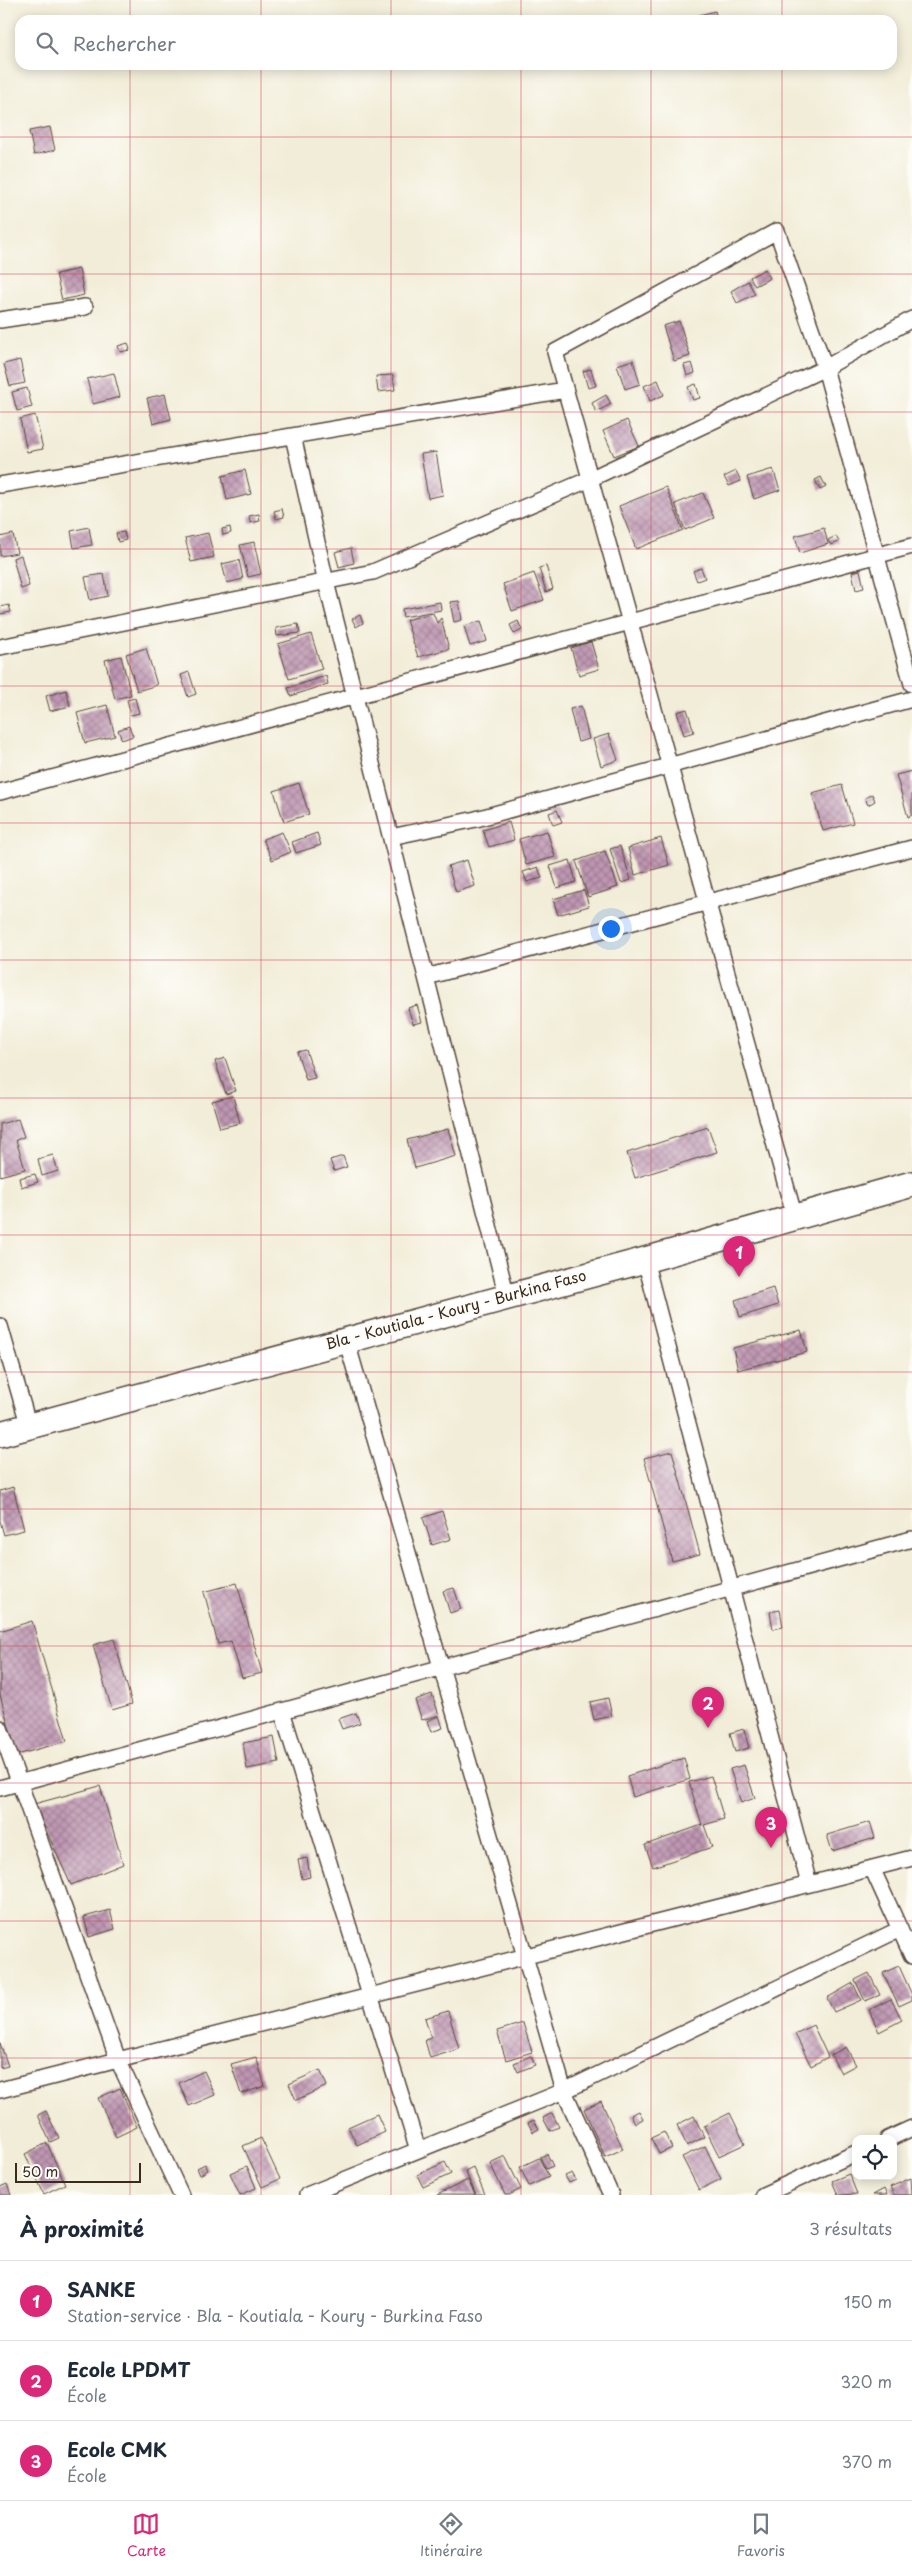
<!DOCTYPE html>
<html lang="fr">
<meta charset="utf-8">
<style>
body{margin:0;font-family:"Playpen Sans",sans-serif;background:#f2f2f3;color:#1f2937}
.controls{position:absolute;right:15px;bottom:15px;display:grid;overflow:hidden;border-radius:10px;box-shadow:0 2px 12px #0003}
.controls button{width:45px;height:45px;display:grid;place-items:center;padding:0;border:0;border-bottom:1px solid #e0e1e3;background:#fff;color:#1f2937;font:25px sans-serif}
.scale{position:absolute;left:15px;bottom:12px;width:126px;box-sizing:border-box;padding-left:5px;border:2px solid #3b2a1e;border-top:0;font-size:14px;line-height:18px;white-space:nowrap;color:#3b2a1e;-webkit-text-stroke:4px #fdfcf7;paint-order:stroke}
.you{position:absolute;left:610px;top:928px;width:18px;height:18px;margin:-12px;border:4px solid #fff;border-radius:50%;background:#1a73e8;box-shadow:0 0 0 8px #1a73e833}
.badge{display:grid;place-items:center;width:32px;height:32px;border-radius:50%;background:#db2777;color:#fff;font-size:16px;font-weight:700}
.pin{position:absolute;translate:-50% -41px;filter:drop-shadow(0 1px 2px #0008)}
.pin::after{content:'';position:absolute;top:26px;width:18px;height:15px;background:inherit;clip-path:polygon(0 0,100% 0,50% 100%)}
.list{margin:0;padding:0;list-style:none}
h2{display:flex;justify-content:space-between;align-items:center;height:65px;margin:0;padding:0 20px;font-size:21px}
h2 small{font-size:16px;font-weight:400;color:#747a83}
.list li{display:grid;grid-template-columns:32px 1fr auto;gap:15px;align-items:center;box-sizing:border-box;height:80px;padding:0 20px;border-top:1px solid #e0e1e3}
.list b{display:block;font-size:19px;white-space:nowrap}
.list p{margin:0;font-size:16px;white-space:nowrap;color:#747a83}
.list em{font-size:16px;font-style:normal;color:#747a83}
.icon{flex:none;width:28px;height:28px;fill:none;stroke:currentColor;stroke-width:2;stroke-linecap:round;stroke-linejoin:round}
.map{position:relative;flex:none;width:912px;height:2195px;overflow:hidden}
.search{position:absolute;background:#fff;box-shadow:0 2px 12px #0003;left:15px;right:15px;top:15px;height:55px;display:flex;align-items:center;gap:12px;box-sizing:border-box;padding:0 18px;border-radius:15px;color:#747a83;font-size:19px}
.sheet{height:305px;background:#fff}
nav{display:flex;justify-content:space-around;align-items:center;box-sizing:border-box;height:70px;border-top:1px solid #e0e1e3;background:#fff;font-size:14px;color:#747a83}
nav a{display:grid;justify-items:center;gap:2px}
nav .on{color:#db2777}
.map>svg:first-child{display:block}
.building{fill:url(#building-cross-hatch)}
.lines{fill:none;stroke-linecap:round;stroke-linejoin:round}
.street-casing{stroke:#56473a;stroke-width:18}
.primary-casing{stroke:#56473a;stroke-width:28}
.street{stroke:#fff;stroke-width:15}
.primary{stroke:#fff;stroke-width:25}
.grid{fill:none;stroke:#d1495b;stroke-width:1;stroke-opacity:0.55}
.labels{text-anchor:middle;stroke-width:4.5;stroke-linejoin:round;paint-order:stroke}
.street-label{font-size:15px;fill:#3b2a1e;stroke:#fdfcf7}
</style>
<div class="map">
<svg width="912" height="2195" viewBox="0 0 912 2195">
<defs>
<pattern id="building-cross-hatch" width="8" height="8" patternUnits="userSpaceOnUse" patternTransform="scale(1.25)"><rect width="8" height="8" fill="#bf97b3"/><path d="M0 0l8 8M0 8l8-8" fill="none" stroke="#9c7b91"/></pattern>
</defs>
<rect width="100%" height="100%" fill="#fdfcf7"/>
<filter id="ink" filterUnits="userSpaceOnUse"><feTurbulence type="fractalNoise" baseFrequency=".02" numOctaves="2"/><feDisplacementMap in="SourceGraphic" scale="10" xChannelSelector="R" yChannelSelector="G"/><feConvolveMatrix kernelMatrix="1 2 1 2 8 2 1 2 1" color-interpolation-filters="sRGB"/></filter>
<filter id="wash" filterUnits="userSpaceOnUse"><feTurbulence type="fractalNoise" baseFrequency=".0096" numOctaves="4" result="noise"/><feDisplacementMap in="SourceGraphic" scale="20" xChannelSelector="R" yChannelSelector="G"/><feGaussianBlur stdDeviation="1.12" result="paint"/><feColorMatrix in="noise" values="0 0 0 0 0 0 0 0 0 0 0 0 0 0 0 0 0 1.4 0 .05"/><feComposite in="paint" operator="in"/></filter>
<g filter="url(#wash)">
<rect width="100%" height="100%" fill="#f2edd8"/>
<g id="blocks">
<!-- building -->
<path class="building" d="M715,11l2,8 -17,1 -1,-5z
M50,127l5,23 -21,5 -5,-24z
M79,269l5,26 -22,5 -6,-26z
M765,269l5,9 -15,8 -5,-9z
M748,281l7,13 -18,9 -6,-12z
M679,321l11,35 -16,5 -11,-35z
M128,343l2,7 -10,2 -2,-6z
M20,360l5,23 -15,3 -6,-22z
M633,360l7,24 -15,5 -8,-24z
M692,363l3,10 -8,3 -3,-11z
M591,369l5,17 -8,2 -5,-17z
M114,373l6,24 -27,7 -6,-25z
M393,375l2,15 -17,2 -2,-16z
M658,380l6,15 -14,6 -6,-15z
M696,384l4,14 -7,2 -5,-13z
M27,388l5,19 -15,4 -5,-19z
M165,394l6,25 -18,5 -6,-26z
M606,395l5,9 -15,8 -4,-9z
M35,415l8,34 -16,3 -7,-33z
M627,420l12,26 -25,10 -11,-25z
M436,452l7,43 -15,3 -7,-44z
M773,469l7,21 -26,9 -7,-22z
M245,470l6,24 -24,6 -5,-24z
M736,471l5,10 -12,5 -5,-9z
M821,477l5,10 -6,3 -5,-10z
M666,487l17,43 -47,19 -17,-43z
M703,493l11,25 -29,12 -10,-26z
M282,509l2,8 -8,2 -2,-8z
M259,514l1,7 -10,2 -1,-7z
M89,527l3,18 -18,3 -3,-17z
M230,527l1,6 -8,2 -1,-6z
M824,528l4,16 -28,9 -5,-17z
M124,532l2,8 -8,2 -2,-9z
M208,533l6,24 -23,5 -6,-24z
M13,534l4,19 -17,3v-19z
M836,536l3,6 -8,3 -3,-5z
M254,542l7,32 -13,3 -8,-32z
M351,548l3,15 -15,4 -4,-15z
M21,555l8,31 -8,3 -8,-31z
M239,560l4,19 -16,4 -5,-19z
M546,566l7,23 -7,3 -7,-24z
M701,568l4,10 -8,3 -4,-10z
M860,570l4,18 -8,2 -4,-18z
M534,573l10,27 -32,11 -9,-27z
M104,574l4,22 -18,4 -5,-23z
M459,601l3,19 -8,2 -4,-20z
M440,602l1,8 -38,7 -1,-8z
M9,605l2,7 -11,2v-7z
M433,613l4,10 4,-5 8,31 -31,8 -12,-37z
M360,615l3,8 -7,4 -4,-8z
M481,621l6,20 -17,5 -6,-20z
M518,621l4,9 -8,4 -4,-9z
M298,624l2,9 -23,3 -1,-8z
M311,634l11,35 -33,10 -11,-35z
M591,642l8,27 -20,6 -8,-27z
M146,648l11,37 -20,6 -11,-37z
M121,656l10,39 -16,4 -10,-39z
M189,672l7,22 -8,3 -7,-22z
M326,676l2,8 -37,12 -3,-8z
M66,690l4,16 -20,5 -4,-15z
M135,698l4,15 -8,2 -4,-15z
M107,705l8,31 -30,7 -8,-30z
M581,706l8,33 -11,3 -8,-33z
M687,709l7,23 -10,3 -7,-23z
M129,726l4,10 -11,4 -4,-10z
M609,734l9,26 -17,6 -8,-27z
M912,771v44l-4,2 -12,-42z
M299,783l10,31 -25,8 -10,-31z
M842,785l11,38 -30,8 -11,-38z
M872,794l3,7 -7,4 -3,-7z
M557,810l5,12 -9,3 -4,-12z
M509,822l5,18 -25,7 -6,-17z
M547,831l8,26 -29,8 -7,-26z
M282,832l9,20 -19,8 -9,-21z
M317,833l4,12 -25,8 -4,-11z
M661,838l8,27 -34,10 -7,-27z
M620,846l11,34 -10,3 -11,-34z
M605,851l13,36 -30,10 -12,-36z
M467,860l8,26 -19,6 -8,-26z
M570,860l6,22 -19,6 -7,-22z
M538,867l4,11 -15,4 -4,-10z
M584,890l5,16 -31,9 -5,-16z
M417,1005l5,17 -9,2 -5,-16z
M306,1050l9,28 -9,2 -9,-28z
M225,1058l11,33 -10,3 -11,-33z
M233,1096l7,27 -20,5 -8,-27z
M18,1119l6,18 -8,3 9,29 -25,7v-52z
M708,1127l9,25 -82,26 -8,-25z
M448,1129l8,27 -41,12 -8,-28z
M53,1155l5,16 -16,5 -4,-17z
M343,1156l4,11 -13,4 -4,-11z
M35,1174l3,8 -17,5 -2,-9z
M773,1288l5,17 -38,12 -5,-17z
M801,1330l6,22 -69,18 -5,-22z
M672,1451l28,103 -28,7 -28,-103z
M13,1487l11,43 -20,5 -4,-14v-30z
M442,1511l9,28 -19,6 -9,-27z
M237,1583l25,90 -20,5 -11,-37 -13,3 -14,-52z
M454,1588l7,21 -11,4 -7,-22z
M780,1610l3,17 -10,2 -3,-17z
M32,1621l35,120 -50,14 -17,-60v-64z
M114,1639l18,65 -20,6 -19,-65z
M432,1694l7,21 -17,5 -7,-20z
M608,1698l4,18 -18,4 -4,-18z
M356,1713l4,10 -18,6 -4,-10z
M439,1716l4,12 -12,4 -4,-11z
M744,1729l5,19 -14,4 -5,-19z
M274,1737l5,26 -32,6 -4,-26z
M684,1758l6,21 -57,18 -6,-21z
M744,1765l11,33 -14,5 -11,-34z
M711,1776l13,43 -20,6 8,22 -59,20 -8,-22 57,-20 -13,-43z
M100,1786l23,78 -52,21 -37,-81z
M870,1822l5,16 -43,13 -5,-16z
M307,1858l3,19 -8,2 -4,-19z
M110,1910l5,19 -26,8 -5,-20z
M899,1966l13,29v5l-13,6 -16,-33z
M869,1973l11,22 -15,6 -10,-21z
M853,1983l8,17 -27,12 -7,-14z
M891,1999l11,21 -23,12 -10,-22z
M448,2011l11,38 -29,9 -5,-18 6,-2 -6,-20z
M523,2023l9,29 -26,8 -9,-29z
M813,2025l15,32 -17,9 -16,-32z
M0,2043l8,23 -8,2z
M846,2047l10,18 -15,8 -10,-18z
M531,2056l4,9 -17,7 -4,-9z
M256,2057l9,29 -24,8 -10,-30z
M320,2070l7,16 -31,14 -7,-16z
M204,2071l11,24 -26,11 -10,-23z
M120,2088l17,39 -21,10 -18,-39z
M601,2101l22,48 -18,8 -21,-48z
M46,2111l13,27 -9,4 -12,-27z
M639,2111l4,8 -8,4 -4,-8z
M552,2113l7,14 -9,4 -7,-13z
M730,2113l15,31 -26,12 -15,-30z
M377,2114l8,18 -28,13 -9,-18z
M694,2116l10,21 -17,9 -10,-21z
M534,2120l5,9 -6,3 -5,-9z
M664,2132l8,16 -13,6 -8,-16z
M261,2138l19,41 -18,8 -19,-41z
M47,2143l18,41 -21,10 -19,-40z
M705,2146l16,33 -22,11 -17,-33z
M547,2154l6,12 -7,3 -6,-12z
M505,2156l16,33 -12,6h-4l-15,-32z
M539,2158l10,19 -20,9 -9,-19z
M445,2162l6,12 -28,13 -6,-12z
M205,2164l3,6 -8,5 -3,-7z
M247,2166l9,22 -16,7 -10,-22z
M473,2167l12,28h-9l-11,-24z
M572,2173l4,7 -7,3 -4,-7z
M849,2174l8,20 -19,1 -6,-14z
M911,2178l1,17h-18l-4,-8z
M468,2180l7,15h-38z
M7,2184l4,11h-11v-8z
M884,2189l3,6h-14z"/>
</g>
</g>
<g filter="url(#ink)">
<use href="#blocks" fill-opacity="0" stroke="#56473a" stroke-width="1"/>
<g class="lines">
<!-- street casing -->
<g class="street-casing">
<path id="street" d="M0,320l85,-13
M293,436l33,146 181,715
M0,485l565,-95
M0,647l373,-75 217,-93 235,-111 87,-49
M0,792l912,-246
M391,837l85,-18 436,-120
M426,977l486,-129
M795,1218l-240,-866 222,-121 48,137 87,316
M645,1260l164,624
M0,1326l29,101
M346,1339l218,752 47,104
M282,1711l136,439
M0,1728l118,332 63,135
M0,1788l912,-249
M872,1868l40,88
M0,2090l912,-232
M888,2139l24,-11
M307,2195l257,-104 336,-162
M763,2195l93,-42"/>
</g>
<!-- primary casing -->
<g class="primary-casing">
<path id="primary" d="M0,1434l645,-174 267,-76"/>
</g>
<!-- street -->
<use href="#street" class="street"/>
<!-- primary -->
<use href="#primary" class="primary"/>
</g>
</g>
<!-- grid -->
<path class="grid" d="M130,0v20M261,0v20M391,0v20M521,0v20M651,0v20M782,0v20M130,65v2130M261,65v2130M391,65v2130M521,65v2130M651,65v2130M782,65v2130M0,137h912M0,274h912M0,412h912M0,549h912M0,686h912M0,823h912M0,960h912M0,1098h912M0,1235h912M0,1372h912M0,1509h912M0,1646h912M0,1783h912M0,1921h912M0,2058h912"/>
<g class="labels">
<!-- street labels -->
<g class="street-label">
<text transform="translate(456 1310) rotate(-15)" y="5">Bla - Koutiala - Koury - Burkina Faso</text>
</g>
</g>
</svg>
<div class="controls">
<button><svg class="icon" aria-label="locate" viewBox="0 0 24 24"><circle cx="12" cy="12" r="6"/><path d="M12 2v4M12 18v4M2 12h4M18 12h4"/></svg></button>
</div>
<div class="scale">50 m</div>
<div class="you"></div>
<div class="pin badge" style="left:739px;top:1277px">1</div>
<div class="pin badge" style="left:708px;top:1728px">2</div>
<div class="pin badge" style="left:771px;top:1848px">3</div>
<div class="search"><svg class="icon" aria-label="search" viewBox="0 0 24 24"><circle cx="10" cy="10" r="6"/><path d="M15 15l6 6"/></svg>Rechercher</div>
</div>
<section class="sheet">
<h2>À proximité<small>3 résultats</small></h2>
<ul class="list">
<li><span class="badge">1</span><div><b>SANKE</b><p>Station-service · Bla - Koutiala - Koury - Burkina Faso</p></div><em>150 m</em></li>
<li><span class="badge">2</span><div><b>Ecole LPDMT</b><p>École</p></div><em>320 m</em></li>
<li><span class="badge">3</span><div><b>Ecole CMK</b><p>École</p></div><em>370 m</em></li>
</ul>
</section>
<nav>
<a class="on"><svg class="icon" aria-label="map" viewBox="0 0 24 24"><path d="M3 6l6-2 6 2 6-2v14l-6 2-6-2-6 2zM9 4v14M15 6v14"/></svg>Carte</a>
<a><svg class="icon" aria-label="directions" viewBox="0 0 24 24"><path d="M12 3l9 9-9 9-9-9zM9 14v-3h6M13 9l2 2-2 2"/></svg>Itinéraire</a>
<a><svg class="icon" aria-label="saved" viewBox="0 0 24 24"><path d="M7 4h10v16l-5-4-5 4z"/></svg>Favoris</a>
</nav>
